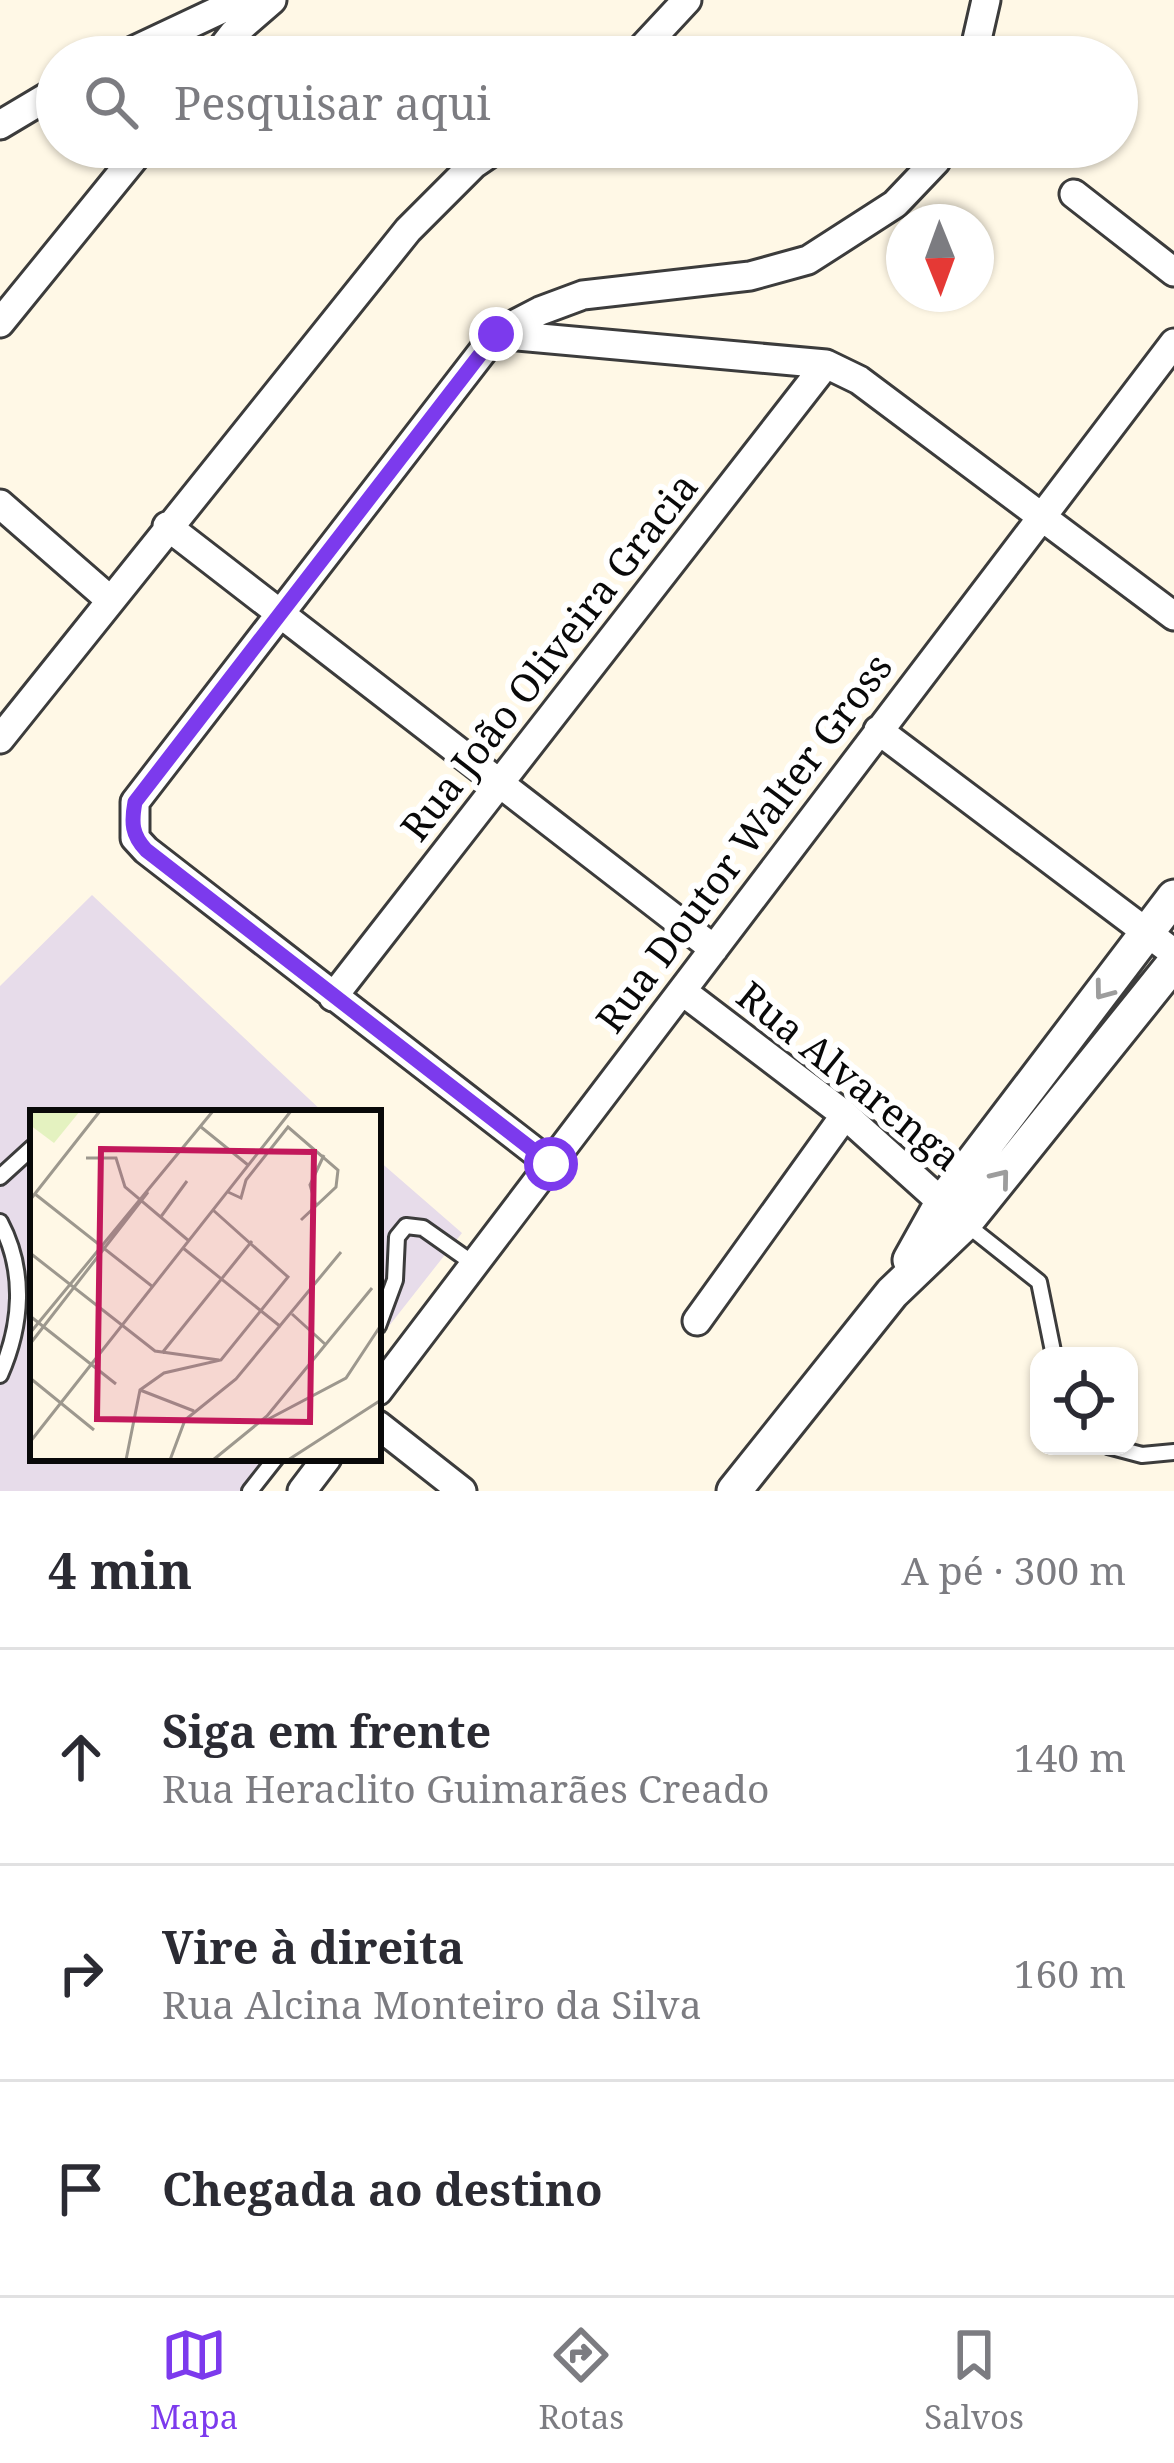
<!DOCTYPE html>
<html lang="pt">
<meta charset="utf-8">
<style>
body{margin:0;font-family:"Noto Serif",serif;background:#f2f2f3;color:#2b2b33}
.controls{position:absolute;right:36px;bottom:36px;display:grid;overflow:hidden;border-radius:24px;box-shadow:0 3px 9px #0004}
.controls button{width:108px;height:108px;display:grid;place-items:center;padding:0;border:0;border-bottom:3px solid #e1e1e2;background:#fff;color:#2b2b33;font:60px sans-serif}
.compass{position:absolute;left:886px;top:204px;width:108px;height:108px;border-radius:50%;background:#fff;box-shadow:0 3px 9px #0004;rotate:179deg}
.stop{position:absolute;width:36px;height:36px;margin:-27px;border:9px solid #7c3aed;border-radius:50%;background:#fff}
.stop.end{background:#7c3aed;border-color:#fff;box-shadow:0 3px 12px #0008}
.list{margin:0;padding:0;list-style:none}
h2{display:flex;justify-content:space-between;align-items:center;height:156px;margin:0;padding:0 48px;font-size:51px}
h2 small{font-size:39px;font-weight:400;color:#7c7c81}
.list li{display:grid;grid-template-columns:78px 1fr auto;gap:36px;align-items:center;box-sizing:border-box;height:216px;padding:0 48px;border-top:3px solid #e1e1e2}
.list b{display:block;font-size:45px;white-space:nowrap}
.list p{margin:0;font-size:39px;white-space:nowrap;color:#7c7c81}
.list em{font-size:39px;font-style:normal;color:#7c7c81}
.icon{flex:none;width:66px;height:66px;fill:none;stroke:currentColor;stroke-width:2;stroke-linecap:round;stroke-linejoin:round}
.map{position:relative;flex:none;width:1174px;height:1491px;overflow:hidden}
.search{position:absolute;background:#fff;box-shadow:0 3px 9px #0004;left:36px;right:36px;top:36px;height:132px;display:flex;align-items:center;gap:30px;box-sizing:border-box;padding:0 42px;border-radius:66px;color:#7c7c81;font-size:45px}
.sheet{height:804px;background:#fff}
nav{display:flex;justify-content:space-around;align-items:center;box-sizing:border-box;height:168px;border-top:3px solid #e1e1e2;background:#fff;font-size:33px;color:#7c7c81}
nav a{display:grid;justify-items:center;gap:6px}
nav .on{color:#7c3aed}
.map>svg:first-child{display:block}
.industrial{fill:#e7dcea}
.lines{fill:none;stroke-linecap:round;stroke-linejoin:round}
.service-casing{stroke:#3c3c3c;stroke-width:20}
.minor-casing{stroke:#3c3c3c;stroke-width:33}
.tertiary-casing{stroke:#3c3c3c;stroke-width:39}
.service{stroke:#fff;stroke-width:14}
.minor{stroke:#fff;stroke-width:27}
.tertiary{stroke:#fff;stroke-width:33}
.oneway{stroke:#9d9d9d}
.route{stroke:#7c3aed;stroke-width:15}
.labels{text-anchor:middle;stroke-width:12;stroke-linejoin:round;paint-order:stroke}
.street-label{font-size:39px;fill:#090909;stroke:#fff}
.inset-road{fill:none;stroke:#9d988e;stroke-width:3}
.view{fill:#c2185b;fill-opacity:0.15;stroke:#c2185b;stroke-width:6}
.inset-edge{fill:none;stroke:#090909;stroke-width:6}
</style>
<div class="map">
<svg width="1174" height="1491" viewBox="0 0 1174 1491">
<rect width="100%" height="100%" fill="#fff8e6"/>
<!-- industrial -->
<path class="industrial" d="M92,895l232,218h-291v345h252l-26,33h-259v-505z
M378,1160l84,73 -84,107z"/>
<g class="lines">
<!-- service casing -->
<g class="service-casing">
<path id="service" d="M0,1177l33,-30
M0,1222c26,49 22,103 0,153
M966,1224l73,58 15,74
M378,1326l17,-46 2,-43 9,-11 17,2 51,36
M1108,1446l34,9 32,-3
M250,1491l26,-33"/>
</g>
<!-- minor casing -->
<g class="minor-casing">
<path id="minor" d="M120,57l121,-57
M215,57l18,-23 39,-34
M634,57l53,-57
M973,57l13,-57
M0,125l57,-34
M897,147l39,14
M1074,194l100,78
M0,323l143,-176
M496,334l330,30 33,16 315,236
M0,504l109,95
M167,526l547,423
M878,730l296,223
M0,739l408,-509 66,-66 25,-17
M682,991l163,124 112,101
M333,997l493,-633
M551,1164l-405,-314 -11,-12v-36l361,-468 44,-23 43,-16 167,-19 58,-16 87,-56 41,-43 6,-14
M697,1321l148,-206
M378,1391l796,-1048
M378,1425l84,66
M302,1491l25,-33"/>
</g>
<!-- tertiary casing -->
<g class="tertiary-casing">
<path id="tertiary" d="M910,1260l33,-59 231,-304
M734,1491l158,-198 73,-70 209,-260"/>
</g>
<!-- service -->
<use href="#service" class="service"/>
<!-- minor -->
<use href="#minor" class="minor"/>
<!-- tertiary -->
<use href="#tertiary" class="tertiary"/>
</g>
<!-- one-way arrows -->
<defs><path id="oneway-chevron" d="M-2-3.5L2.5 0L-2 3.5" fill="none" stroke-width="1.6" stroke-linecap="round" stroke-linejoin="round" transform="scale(3)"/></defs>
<g class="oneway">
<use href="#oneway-chevron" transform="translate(1103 991) rotate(127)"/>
<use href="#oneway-chevron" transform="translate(1001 1178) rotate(-51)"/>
</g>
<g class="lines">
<!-- route -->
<path class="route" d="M496,334l-361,468c-4,21 -3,33 11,48l405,314"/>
</g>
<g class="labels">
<!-- street labels -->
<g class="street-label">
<text transform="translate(549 657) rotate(-52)" y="14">Rua João Oliveira Gracia</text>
<text transform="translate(744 843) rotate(-53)" y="14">Rua Doutor Walter Gross</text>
<text transform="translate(849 1076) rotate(39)" y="14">Rua Alvarenga</text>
</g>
</g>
<!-- overview -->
<g transform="translate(30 1110)">
<rect width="351" height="351" fill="#fff8e6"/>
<path d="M0,1h50l-26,32 -24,-18z" fill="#e4f2c0"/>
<path class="inset-road" d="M171,17l47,38M56,48h30l9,29 64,54M198,82l13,6 5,-18 42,-53 50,43 -2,17 -35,33M5,84l118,93M0,90l70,-89M286,96l-6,-21 14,-30M130,108l27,-37M153,138l98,79M0,143l125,98 64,9M262,204l34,31M0,206l86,68M0,223l183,-222M0,234l118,-152M132,243l90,-112M0,268l64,52M110,280l54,21M231,313l85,-45 35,-53M0,332l261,-331M96,350l14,-70 24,-17 57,-13 67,-83 -75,-67M140,350l15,-40 51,-41 105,-127M183,350l54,-44 105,-128M258,350l93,-60"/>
<path class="view" d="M71,39l213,3 -4,270 -213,-3z"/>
<rect width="351" height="351" class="inset-edge"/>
</g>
</svg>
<div class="controls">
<button><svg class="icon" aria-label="locate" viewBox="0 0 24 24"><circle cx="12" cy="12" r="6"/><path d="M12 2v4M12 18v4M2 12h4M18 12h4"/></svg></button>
</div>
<svg class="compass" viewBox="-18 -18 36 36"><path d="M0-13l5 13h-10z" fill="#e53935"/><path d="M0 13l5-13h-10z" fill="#7c7c81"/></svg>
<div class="stop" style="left:551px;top:1164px"></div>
<div class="stop end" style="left:496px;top:334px"></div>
<div class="search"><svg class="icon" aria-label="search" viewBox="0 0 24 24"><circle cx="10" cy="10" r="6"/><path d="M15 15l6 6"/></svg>Pesquisar aqui</div>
</div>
<section class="sheet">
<h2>4 min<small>A pé · 300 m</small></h2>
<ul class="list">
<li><svg class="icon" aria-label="ahead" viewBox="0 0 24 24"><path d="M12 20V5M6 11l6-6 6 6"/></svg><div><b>Siga em frente</b><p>Rua Heraclito Guimarães Creado</p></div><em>140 m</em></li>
<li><svg class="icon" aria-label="right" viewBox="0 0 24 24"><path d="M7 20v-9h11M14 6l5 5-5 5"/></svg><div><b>Vire à direita</b><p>Rua Alcina Monteiro da Silva</p></div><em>160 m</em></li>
<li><svg class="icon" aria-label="arrive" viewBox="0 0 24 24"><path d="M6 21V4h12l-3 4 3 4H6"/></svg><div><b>Chegada ao destino</b></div></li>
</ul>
</section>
<nav>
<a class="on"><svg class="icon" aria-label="map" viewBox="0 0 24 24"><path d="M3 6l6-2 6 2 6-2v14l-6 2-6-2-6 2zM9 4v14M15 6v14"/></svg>Mapa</a>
<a><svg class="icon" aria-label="directions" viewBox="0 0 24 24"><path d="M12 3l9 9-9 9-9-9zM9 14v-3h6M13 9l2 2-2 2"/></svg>Rotas</a>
<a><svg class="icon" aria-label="saved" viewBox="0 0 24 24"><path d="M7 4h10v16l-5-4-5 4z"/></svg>Salvos</a>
</nav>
